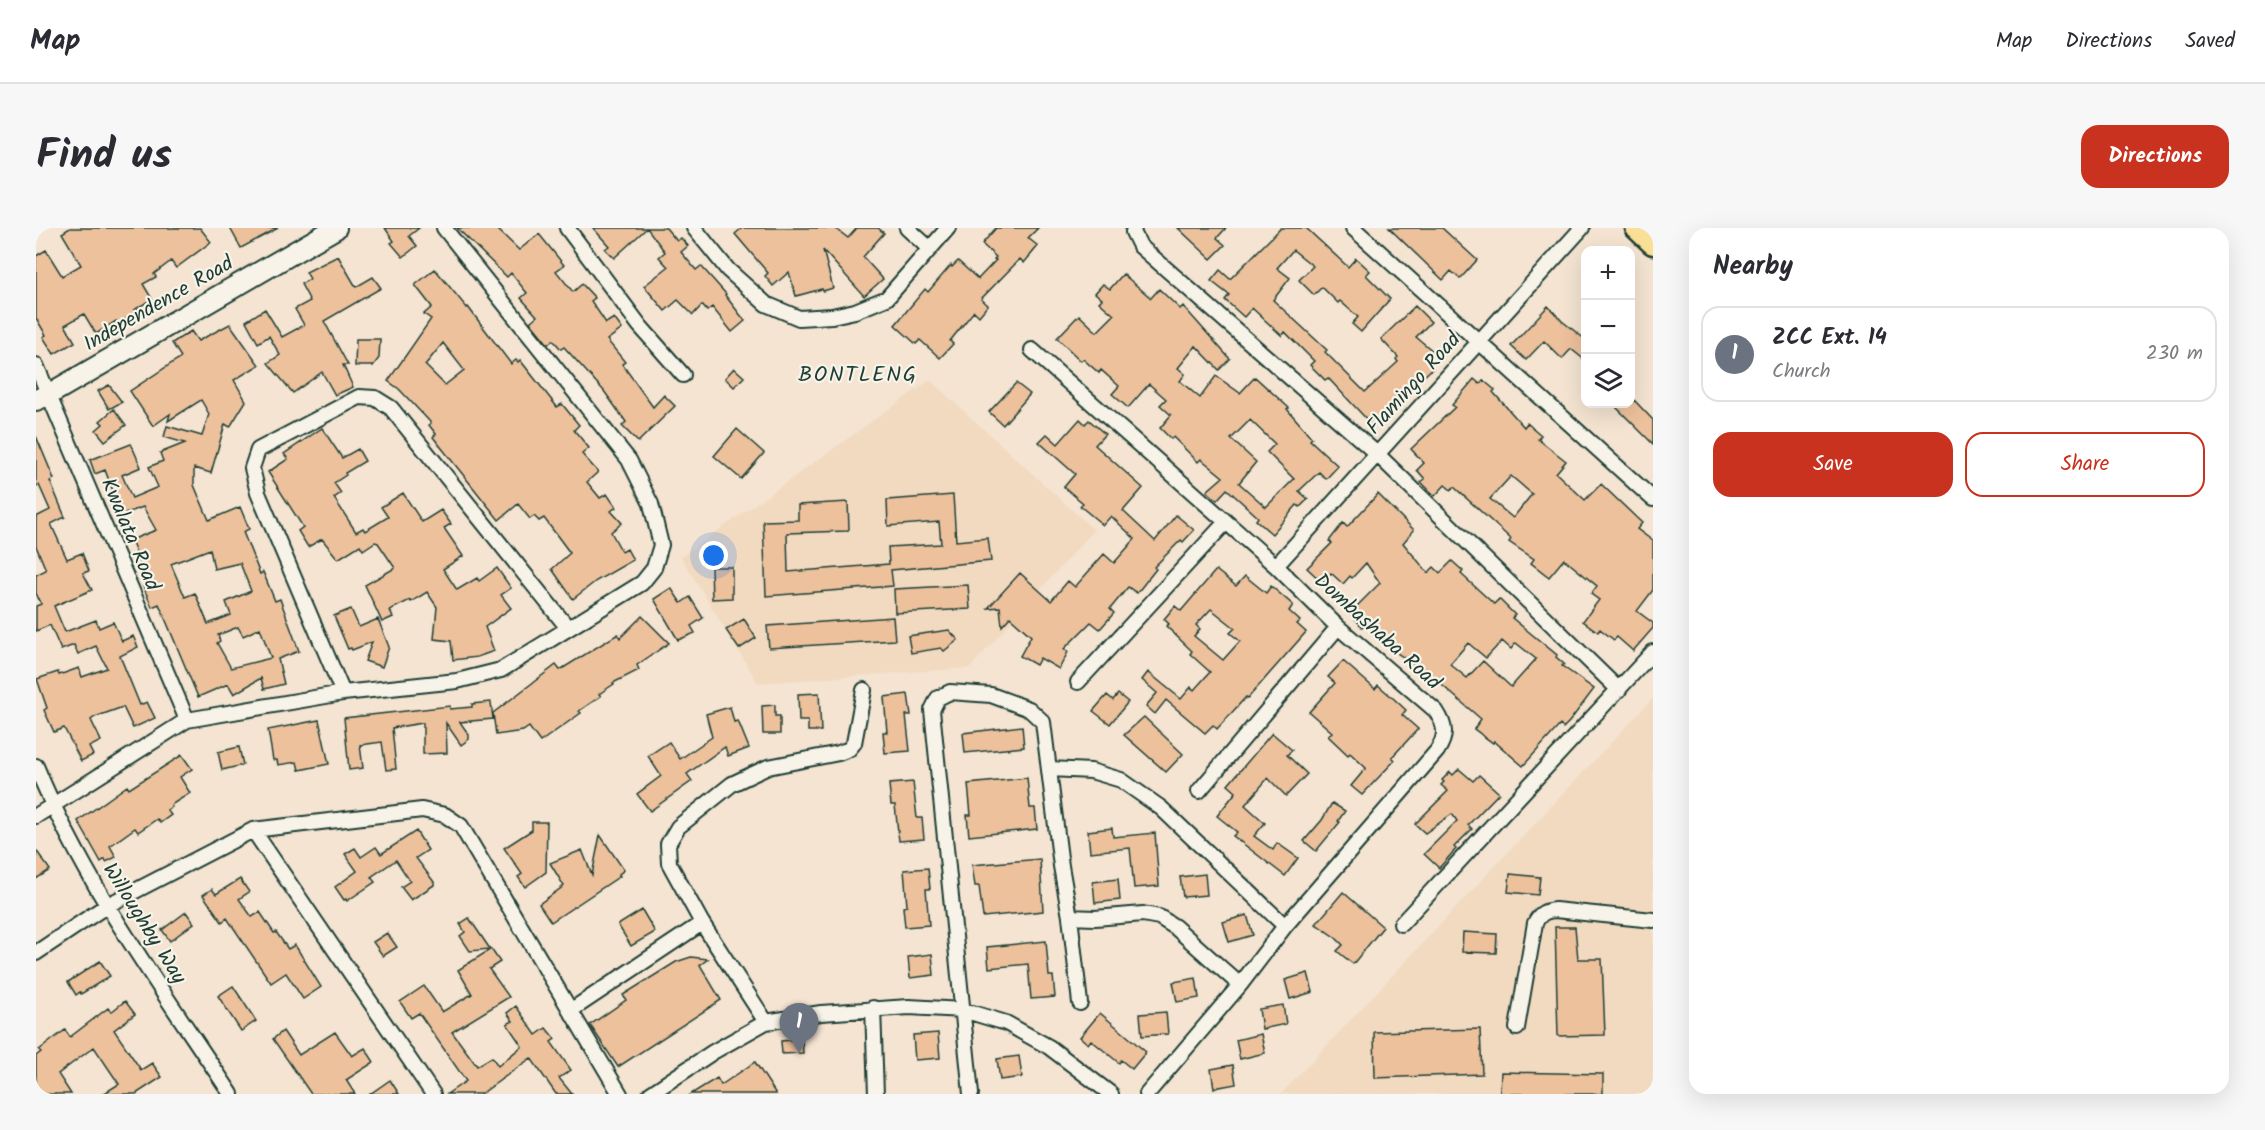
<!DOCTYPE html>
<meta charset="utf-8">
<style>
body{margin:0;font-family:Kalam,sans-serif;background:#f7f7f7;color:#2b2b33}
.controls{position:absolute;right:18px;top:18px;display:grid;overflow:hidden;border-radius:12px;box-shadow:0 6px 24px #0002}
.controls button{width:54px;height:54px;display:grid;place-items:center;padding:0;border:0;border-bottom:2px solid #e1e1e2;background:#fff;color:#2b2b33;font:30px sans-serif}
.you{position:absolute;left:678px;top:328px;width:21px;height:21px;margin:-15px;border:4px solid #fff;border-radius:50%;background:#1a73e8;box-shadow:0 0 0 9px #1a73e833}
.badge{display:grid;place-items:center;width:39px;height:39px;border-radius:50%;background:#c8321e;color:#fff;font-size:20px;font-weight:700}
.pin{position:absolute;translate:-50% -50px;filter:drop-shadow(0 2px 3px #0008)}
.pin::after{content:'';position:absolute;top:32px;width:21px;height:18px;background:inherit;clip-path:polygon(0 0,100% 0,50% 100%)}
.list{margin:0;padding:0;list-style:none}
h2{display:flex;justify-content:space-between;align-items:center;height:78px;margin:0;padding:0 24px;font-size:26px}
h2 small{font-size:20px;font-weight:400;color:#7c7c81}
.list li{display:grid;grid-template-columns:39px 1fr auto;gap:18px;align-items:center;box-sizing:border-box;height:96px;margin:0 12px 12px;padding:0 12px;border:2px solid #e1e1e2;border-radius:18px}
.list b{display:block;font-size:22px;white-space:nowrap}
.list p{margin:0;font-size:20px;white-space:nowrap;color:#7c7c81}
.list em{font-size:20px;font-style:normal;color:#7c7c81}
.actions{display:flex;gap:12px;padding:18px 24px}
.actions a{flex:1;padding:14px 0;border:2px solid #c8321e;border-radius:18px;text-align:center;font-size:21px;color:#c8321e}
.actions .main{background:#c8321e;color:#fff}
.icon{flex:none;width:33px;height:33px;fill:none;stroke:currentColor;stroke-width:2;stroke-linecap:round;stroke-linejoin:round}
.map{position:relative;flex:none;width:1617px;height:866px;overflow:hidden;border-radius:18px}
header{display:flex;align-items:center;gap:36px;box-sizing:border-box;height:84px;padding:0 30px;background:#fff;border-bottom:2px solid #e1e1e2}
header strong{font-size:28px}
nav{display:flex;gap:33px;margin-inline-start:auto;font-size:21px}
.intro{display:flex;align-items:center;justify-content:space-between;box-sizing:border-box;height:144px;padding:0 36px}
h1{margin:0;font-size:42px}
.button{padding:15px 27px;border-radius:18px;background:#c8321e;color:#fff;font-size:21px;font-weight:700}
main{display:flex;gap:36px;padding:0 36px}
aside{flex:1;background:#fff;border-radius:18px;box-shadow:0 6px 24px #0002}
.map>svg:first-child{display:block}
.built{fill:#f2dac1}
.building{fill:#edc19c;stroke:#1f3d34;stroke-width:1.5;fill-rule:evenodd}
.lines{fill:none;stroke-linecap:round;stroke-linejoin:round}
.street-casing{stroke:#1f3d34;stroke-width:18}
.secondary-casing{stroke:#1f3d34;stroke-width:24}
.primary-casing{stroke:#1f3d34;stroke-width:27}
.street{stroke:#f7f3e8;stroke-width:14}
.secondary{stroke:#f7f3e8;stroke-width:20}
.primary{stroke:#fadf96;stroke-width:22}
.labels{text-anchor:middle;stroke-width:4.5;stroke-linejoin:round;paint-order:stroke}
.street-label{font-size:21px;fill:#1f3d34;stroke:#f7f3e8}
.neighbourhood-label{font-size:22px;letter-spacing:1.5px;fill:#1f3d34;stroke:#f7f3e8}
</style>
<header>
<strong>Map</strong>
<nav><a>Map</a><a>Directions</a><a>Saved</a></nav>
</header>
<div class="intro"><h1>Find us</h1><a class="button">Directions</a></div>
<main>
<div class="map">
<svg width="1617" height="866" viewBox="0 0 1617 866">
<rect width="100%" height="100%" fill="#f4e4d1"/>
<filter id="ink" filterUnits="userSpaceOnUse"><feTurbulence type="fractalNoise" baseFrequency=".0167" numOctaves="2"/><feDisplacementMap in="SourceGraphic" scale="12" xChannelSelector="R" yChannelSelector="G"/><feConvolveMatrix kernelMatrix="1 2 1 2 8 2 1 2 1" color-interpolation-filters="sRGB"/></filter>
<g filter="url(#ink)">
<!-- built -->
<path class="built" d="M894,152l164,150 -124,138 -212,15 -77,-126z
M1617,470v396h-372z"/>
<!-- building -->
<path class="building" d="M34,0h130l11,14 -35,26 -5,-7 -17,13 2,3 -13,7 9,15 -18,11 1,3 -17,11 -2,-3 -20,13 -12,-20 -19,11 10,17 -21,12 -11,-17 3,-2 -10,-17v-62l10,-6 16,26 19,-11 -19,-32z
M194,0h48l-37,20z
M349,0h34l-10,8 8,10 -14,11 -12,-14 3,-2z
M421,0h39l23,22 20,-16 25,31 -8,6 17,21 9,-8 13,14 -4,3 15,22 8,-5 8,11 -15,11 18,22 -3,2 31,43 11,-12 11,11 -37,36 -16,-16 4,-4 -22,-31 -40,-44 -3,2 -8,-9 -5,4 -18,-22 7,-6 -16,-18 6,-5 -16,-20 -4,4z
M557,0h73l11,13 4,-3 7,8 -7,6 15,18 5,-4 25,28 -1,1 20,26 -13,11 -20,-25 -5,4 -5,-6 -9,10 -15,-15 -13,11 -21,-25 24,-19 -9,-10 6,-5 -18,-24 -33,30 -9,-9 4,-3z
M706,0h93l13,10 9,-10h21l6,5 -21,24 20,22 -19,17 -41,-46 10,38 -10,3 -1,-2 -26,7 -7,-24 -16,14 -8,-10 3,-3 -33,-39z
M960,0h42l-10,10 10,8 -14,17 -4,-4 -39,40 7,6 -9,11 -5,-5 -24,30 3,3 -13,14 -20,-18 -4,4 -21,-19 30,-36 3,3 23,-27 1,2 6,-6 20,18 18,-19 -2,-1 2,-2 -14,-13z
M1142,0h48l-9,10 8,7 -14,14z
M1245,0h25l42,39 8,-9 14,13 -4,4 24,24 -29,33 -9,-8 6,-7 -18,-16 -2,2 -16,-16 -8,8 -15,-15 14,-14 -20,-16 -16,18 13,10 -17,22 54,50 -2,2 40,40 33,-30 -2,-3 2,-2 -17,-18 34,-33 16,16 -15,15 17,14 -7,9 7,8 -11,10 -1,-1 -17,19 2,3 -16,16 -4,-4 -14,14 -44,-47 -3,2 -15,-15 4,-4 -29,-29 -3,4 -30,-28 -8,9 -19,-17 4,-5 -18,-14 9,-11 10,9z
M1353,0h53l35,32 -17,19 -9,-8 -8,9z
M302,28l18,31 17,-10 8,11 -57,33 24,44h-5l10,22 -18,8 -13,-23 -29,21 -25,-30 12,-8 -11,-19 -11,7 -12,-22 19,-12 17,28 22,-12 -9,-16 15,-8 -9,-17 9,-5 -4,-7z
M399,41l32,39 1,-1 43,57 5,-4 2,2 2,-2 37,47 5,-3 17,21 -5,5 15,18 -7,6 16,18 -11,10 13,16 7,-4 9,13 -5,4 11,12 -11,9 11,20 5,-3 6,11 -37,21 -23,18 -21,-30 18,-16 -26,-35 -5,3 -5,-5 -4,3 -12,-15 -19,16 -66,-83 3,-3 -7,-9 2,-2 -32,-34 -11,-8 43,-62 -7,-5 8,-7 -17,-22zM407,115l21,27 -19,15 -20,-20z
M1087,46l28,24 8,-9 21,20 3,-3 47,53 -11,11 -23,-24 -18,22 7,6 -5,7 20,17 16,-22 24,17 15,-16 34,31 -2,1 25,29 -2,2 28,26 -12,13 -7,-7 -20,19 9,8 -8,8 -3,-2 -25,29 -16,-14 2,-3 -31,-28 -10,11 -10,-9 16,-14 -22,-18 -3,3 -25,-25 -2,2 -11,-11 11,-13 -11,-10 6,-6 -17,-15 -21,24 -16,-14 7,-8 -18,-16 -2,3 -16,-14 -2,2 -24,-23 22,-23 18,17 17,-17 -15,-13 3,-3 -7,-6 8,-9 7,5zM1214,192l25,24 -8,8 27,27 -28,28 -27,-24 17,-21 -25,-23z
M1512,78l14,15 24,19v21l-15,-12 -9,10 -18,-18 -18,19 -15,-14z
M194,96l29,41 -25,15 12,21 -16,26 -5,-3 -14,49 -17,-5v17l15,35 31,-13 9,22 -6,3 17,42 3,-2 12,29 5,-2 19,52 -21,8 6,25 -20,5 -3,-11 -27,16 -6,-10 -30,13 -39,-93 -7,3 -9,-21 6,-2 -18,-44 25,-10 -13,-23 -24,9 -10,-23 4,-2 -8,-21 -10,4 -5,-14 41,-16 10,23 -19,8 10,23 26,-11 -9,-20 14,-6 -3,-8 25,-10 -21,-6 3,-11 35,10 7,-22 -8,-14 -33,21 2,-7 -17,12 -23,-35 51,-34 -9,-14 19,-12 7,10zM174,321l4,20 26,-6 11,28 -25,11 5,13 -23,9 -13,-31 -10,4 -14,-33zM202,399l5,9 17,-8 11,30 -40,10 -14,-25 3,-2 -2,-6z
M320,111h24l-1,19 -6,8h-18z
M698,140l10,9 -10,10 -9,-9z
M1438,151l6,5 3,-4 12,10 -2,2 31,35 3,-4 14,12 -3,4 28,22 -10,12 29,27 16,-16 41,39 -5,6 16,12v49l-16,21 16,12v5l-20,23 -16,-14 -3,3 -14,-11 -2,3 -15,-11 16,-21 -8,-6 6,-8 -33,-27 -15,18 -18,-14 3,-4 -25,-17 2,-3 -57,-52 -3,3 -6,-5 -10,11 -14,-14 4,-3 -8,-9 7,-7 -13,-14 44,-42 -3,-2zM1475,248l21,18 -19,24 -23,-19z
M980,155l14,11 -27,31 -14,-13z
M73,157l13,17 -13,7 -11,-18z
M1598,172l19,20v24l-40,-40h18z
M78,181l12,16 -21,16 -9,-11 7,-6 -3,-3z
M1044,191l5,5 4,-4 16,14 -10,11 48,43 -20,23 32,30 21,-26 18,15 -11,12 -2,-2 -27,27 2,2 -19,24 -9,-6 -18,22 4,4 -14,16 -9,-7 -27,27 4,3 -9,17 -19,-11 -4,7 -16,-9 11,-20 -21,-19 -8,9 -2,-19 -12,1 32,-35 31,28 17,-20 7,6 29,-33 10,9 21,-24 -24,-23 -8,9 -23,-19 3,-3 -19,-16 11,-13 -36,-32 8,-8 11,10z
M286,200l20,30 16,-9 7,12 -20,12 1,2 -12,8 7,10 -7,5 22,34 7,-4 2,3 23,-14 -7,-10 22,-14 19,29 19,-12 10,14 -7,4 19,28 -20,13 14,21 20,-12 2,3 18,-13 14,20 -10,7 10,13 -26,19 9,24 -17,6 -24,3 -2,-19 -17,-2 3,-32 -10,-15 -16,10 -1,-2 -20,10 3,7 -11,5 -17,-37 30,-17 -17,-25 -3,-1 -12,8 -3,-5 -22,14 -16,-20 -14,8 -10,-16 5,-4 -35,-55 20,-13 -4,-5z
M701,201l27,24 -23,26 -27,-23z
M0,208l18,43 -4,2 15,36 -14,7 16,35 15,-6 7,18 -6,2 9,17 -38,16 11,26 31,-12 3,8 14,-6 9,19 11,-5 5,11 -18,9 20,49 7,-3 8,16 -22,10 -10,-21 -28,10 -4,3 10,21 -12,6 4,8 -12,6 -17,-33 -10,4 -10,-22 3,-2 -10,-29 21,-7 1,3 20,-7 3,9 25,-9 -11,-22 -18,8 -4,-9 -13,5 -11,-25 -14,6v-25l5,-2 -5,-11v-18l10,-5 -10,-24v-29l14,-7 -11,-25 -3,1z
M1342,266l36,36 -11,13 25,30 6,-6 6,6 12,-12 11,10 -2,3 33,30 5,-5 16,16 -3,3 45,37 -1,2 8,7 -2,2 32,23 -25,33 -6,6 -3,-3 -37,41 -29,-25 -1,2 -19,-14 7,-10 -22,-19 -40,-35 -2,2 -27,-19 -22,-26 -6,5 -12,-14 30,-30 -14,-20 -14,15 -2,-2 -7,8 -12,-11 -9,9 -15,-14 25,-25 -3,-2 14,-18 4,4zM1466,413l9,8 5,-6 20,16 -25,28 -28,-26 -16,17 -17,-14 18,-21 18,15z
M917,267l3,46 32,-3 3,23 -100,9 2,16 -127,10 -3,-75 35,-1v-15l50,-3 1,27 -2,2 -60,2 1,39 101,-8 -1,-17 53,-3 -2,-22 -51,4 -1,-26z
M675,339h21v31l-20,1z
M1180,342l20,16 9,-10 21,17 5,-7 22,19 -4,6 11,10 -3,3 9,8 -58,66 -2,-1 -29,32 -4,-4 -8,8 -39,-33 -11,14 -9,-8 11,-13 -15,-13 6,-8 33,27 10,-12 3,3 16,-18 -20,-18 2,-3 -26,-25 3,-2 -5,-5 11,-13 6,5zM1175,381l24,19 -5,5 10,8 -17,19 -29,-24 6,-7 -4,-4z
M932,357l2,24 -75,4 -1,-24z
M635,360l10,15 9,-6 13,21 -12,8 4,7 -17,7 -24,-41z
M315,381l8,18 19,-8 11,28 -7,20 -17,-6 7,-19 -20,8 -1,-2 -3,1 -14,-33z
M606,388l27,27 -32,22 2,5 -26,13 1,1 -15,10 2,2 -22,15 2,2 -41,29 -11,-15 -6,4 -27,4 -3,-22 63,-48 4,5 58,-36 2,4z
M857,389l2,23 -126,8 -2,-22z
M708,391l12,19 -17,11 -13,-19z
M913,402l9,10 -14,11 -3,-3 -30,5 -3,-17z
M1307,433l32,28 3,-4 15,13 13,12 -4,5 16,14 -26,28 3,3 -33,35 -11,-9 15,-18 -16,-15 -2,2 -20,-19 4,-4 -23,-20 26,-29 -7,-6z
M783,465l2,38h-13v-10h-9l-1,-27z
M872,466l3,21h-5l4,36 -25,2 -2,-21h4l-3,-35z
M1082,466l10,8 -18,22 -17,-13 14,-16 6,5z
M455,474l2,17 -33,3 9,13v4l-8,6 -15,-22 1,30 -24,1v-31l-31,5 4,41 -10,1 -4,-28 -22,3 3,23 -14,2 -5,-52 106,-12v3l22,-2v-3z
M739,477v11h5v18h-17l-1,-28z
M694,479l4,15 4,-1 11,27 -21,8 -3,-9 -38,27 5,7 -42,30 -13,-17 24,-18 -13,-20 21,-14 11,17 32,-22 -6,-23z
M1108,489l39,37 -17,18 -42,-37z
M283,492l10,44 -30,6 -2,-8 -19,3 -1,-5h-4l-5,-30z
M986,498l2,21 -59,6 -2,-20z
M1236,505l20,17 -5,5 20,19 -21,22 -18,-18 -23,27 20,18 -11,13 19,14 4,-7 21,15 -13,18 -52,-40 4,-4 -20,-16 19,-24 -8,-7z
M203,519l4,18 -21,5 -4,-18z
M146,527l10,14 -12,8 10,16 -19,12 1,2 -5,3 4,5 -11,8 -3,-4 -19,13 -3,-4 -25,18 6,11 -10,5 -1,-3 -4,3 -23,-41 49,-35 2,3z
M1423,541l14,12 6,-6 20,18 -31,32 4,4 -18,18 2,2 -17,19 -15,-14 33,-33 -5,-7 -27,19 -10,-9 33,-33 -7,-6 3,-3 -2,-2 8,-8 3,3z
M991,550l3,30h5l2,21 -68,7 -2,-21h4l-3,-31z
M877,554l4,36h5l2,21 -25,2 -4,-36h-4l-2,-21z
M1296,575l13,8 -7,10 2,1 -24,29 -12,-10 18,-21z
M496,594h15l-1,50 -21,15 -7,-10 4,-3 -18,-26 28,-18z
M1076,600l1,9 42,-4 4,53 -25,2 -4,-40 -40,4 -2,-21z
M380,603l12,19 -12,8 18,24v3l-23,15 -10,-13 9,-6 -14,-21 -25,17 4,5 -28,19 -1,-2 -2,1 -9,-13 22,-16 -12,-17 10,-6 6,9 15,-10 5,7z
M564,607l24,35 -5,4 1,2 -69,46 -12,-18 25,-18 -14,-23 32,-13 10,25z
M0,622l14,20 -14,9z
M1004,631l3,52 -60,6 -4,-31h-4l-3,-21z
M892,640l2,21h-4l3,36 -24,2 -2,-20 4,-1 -3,-36z
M1169,646l2,21 -24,2 -3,-20z
M1474,646l30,3 -2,18 -30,-3z
M204,651l9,13 -10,7 13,18 8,-5 14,21 2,-1 12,17 7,-4 26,42 -18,12 -17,-26 -15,10 -44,-65 -5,4 -19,-27 9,-6 4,5z
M1082,651l2,21 -25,3 -2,-21z
M1307,664l40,35 -30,37 -16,-13 6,-6 -7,-7 -20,-14z
M606,682l13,22 -24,14 -13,-21z
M150,684l8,11 -24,18 -8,-11z
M1211,687l6,20 -24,7 -6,-20z
M433,690l21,31 -20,2 -10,-15 5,-4 -5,-8z
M1519,699h20l3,32h24l3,76 -47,1z
M1427,704l34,2 -1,19 -34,-1z
M351,705l10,14 -14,9 -10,-14z
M1010,713l3,35h4l2,21 -24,2 -3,-35 -39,4 -2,-21z
M455,721l9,13 -11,7 20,28 -57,35 25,34 15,-9 6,9 24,-20 -15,-22 6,-3 -6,-8 9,-7 20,29 10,-7 9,11 -4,3 20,28 -12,8 13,16h-16l-25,-36 -50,36h-34l19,-13 -47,-68 -8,5 -11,-16 24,-16 18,26 30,-18 -14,-24z
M896,726l2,21 -24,3 -2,-21z
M655,729l17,2 -8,6 21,35 -103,67 -28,-42 36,-25 -3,-5 53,-33z
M64,733l10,15 -29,18 -1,-2 -4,3 -8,-13z
M1272,745l5,19 -23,7 -5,-19z
M1160,750l3,20 -22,4 -4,-20z
M197,758l23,35 -15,10 -23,-35z
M89,773l10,13 -21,16 27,40 11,-7 10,14 -26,17h-33l16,-10 -25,-37 -36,27 13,20h-35v-38l5,-4 -2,-2 26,-20 5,7 38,-29 3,4z
M1247,777l3,19 -24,5 -3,-20z
M1130,784l2,22 -26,2 -2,-22z
M1064,785l46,39 -14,17 -11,-9 -2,3 -28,-23 -3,4 -8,-7z
M1444,801l2,45 -107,4 -1,-46z
M247,803l16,24 36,-23 17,24 13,-8 9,14 -28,18 9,14h-44l-38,-55z
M902,805l2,25 -25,2 -2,-25z
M1225,806l4,19 -25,6 -4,-19z
M766,811l1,14 -21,1 -1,-13z
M983,828l3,21 -22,3 -3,-21z
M719,834l21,32h-85l26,-16 4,7z
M1197,837l3,19 -22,4 -3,-19z
M1465,844l102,2v20h-103z
M354,852l9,14h-29z"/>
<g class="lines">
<!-- street casing -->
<g class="street-casing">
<path id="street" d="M531,0l73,98 43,49
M658,0l34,42 38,34 33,14 33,-2 23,-5 32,-13 61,-70
M871,0l23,21
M1098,0l-1,4 7,14 237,208 242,236
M1317,0l300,271
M996,122l244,216 62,61 98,84c10,15 11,25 1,40l-152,175 -45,59 -93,109
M0,137l151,355
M1240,338l306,-338
M1042,454l148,-160
M307,465l-85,-200 -6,-25 6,-18 101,-53 16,1 16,10 177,220
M0,538c48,118 125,222 195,328
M1014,541l41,2 30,9 40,28 124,118
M1163,563l139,-164
M0,588l151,-96 156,-27 114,-12 44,-11 141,-87 12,-15 7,-23 -10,-41 -22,-44 -185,-232
M217,602l180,264
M1034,689l25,1 48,-4 16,3 16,10 65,58
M1365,696l252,-272
M0,725l70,-47 147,-76 169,-20 23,5 16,11 159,268
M837,780l3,86
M534,783l132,-88
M730,794l-64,-99 -33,-60 -1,-19 10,-17 54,-43 36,-17 71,-14 10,-4 5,-6 10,-53
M1481,800l18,-105c5,-10 10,-12 20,-13l98,10
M614,866l63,-42 53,-30 55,-9 88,-6 54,3 43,13 43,24 62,47
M935,866l-39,-384 6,-12 12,-6 41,3 38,14 14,13 18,144 9,51 10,86"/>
</g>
<!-- secondary casing -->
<g class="secondary-casing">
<path id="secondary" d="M0,172l12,-5 288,-167"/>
</g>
<!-- primary casing -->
<g class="primary-casing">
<path id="primary" d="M1601,0l16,15"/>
</g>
<!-- street -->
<use href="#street" class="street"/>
<!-- secondary -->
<use href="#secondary" class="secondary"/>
<!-- primary -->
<use href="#primary" class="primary"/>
</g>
</g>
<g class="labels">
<!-- street labels -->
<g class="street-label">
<text transform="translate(122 75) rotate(-30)" y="7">Independence Road</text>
<text transform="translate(1377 155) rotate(-48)" y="7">Flamingo Road</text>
<text transform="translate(95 306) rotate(67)" y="7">Kwalata Road</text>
<text transform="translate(1342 403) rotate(42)" y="7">Dombashaba Road</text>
<text transform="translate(109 695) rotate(58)" y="7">Willoughby Way</text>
</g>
<!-- neighbourhood labels -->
<g class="neighbourhood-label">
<text x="822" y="153">BONTLENG</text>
</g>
</g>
</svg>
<div class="controls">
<button>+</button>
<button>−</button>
<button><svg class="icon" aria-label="layers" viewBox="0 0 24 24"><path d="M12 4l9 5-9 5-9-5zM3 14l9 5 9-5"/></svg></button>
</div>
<div class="you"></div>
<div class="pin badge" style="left:763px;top:825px;background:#6b7280">1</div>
</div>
<aside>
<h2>Nearby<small></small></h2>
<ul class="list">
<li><span class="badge" style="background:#6b7280">1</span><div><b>ZCC Ext. 14</b><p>Church</p></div><em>230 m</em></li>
</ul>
<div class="actions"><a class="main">Save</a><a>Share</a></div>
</aside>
</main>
